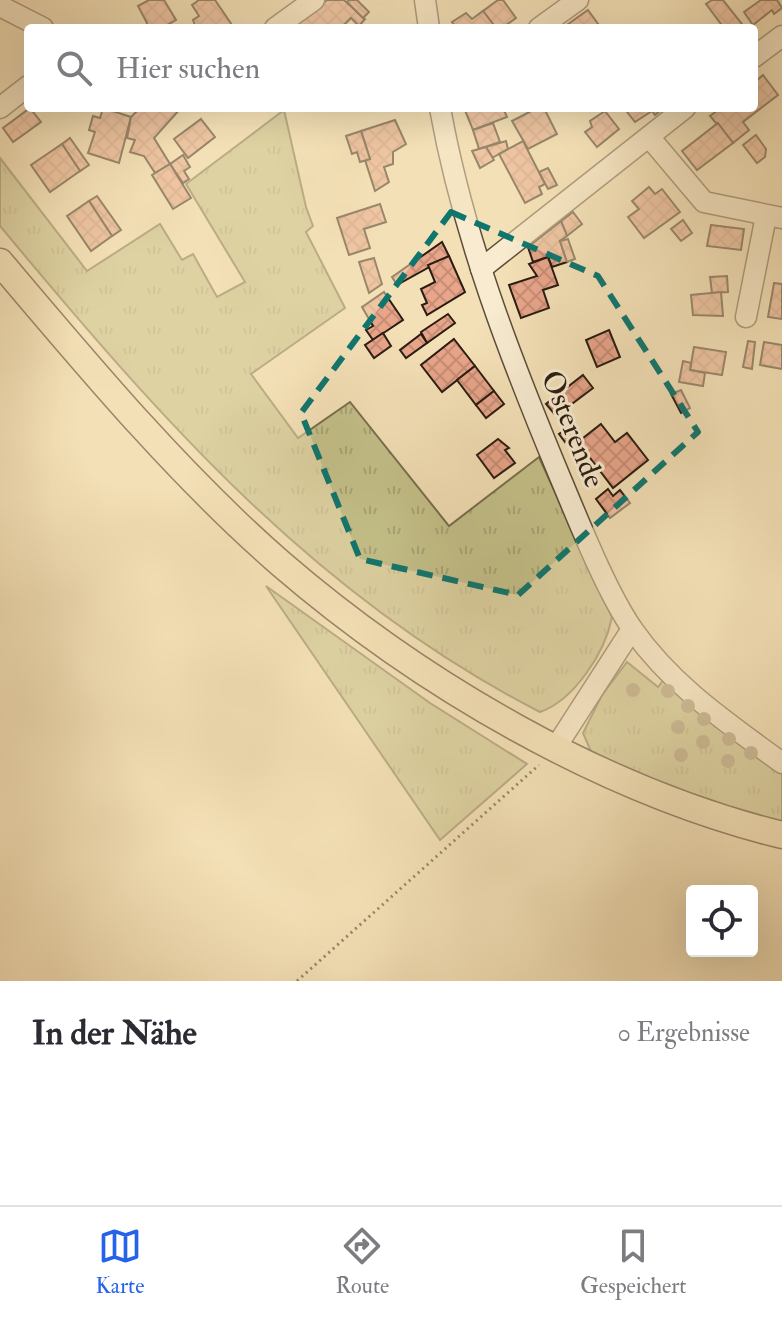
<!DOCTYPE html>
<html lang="de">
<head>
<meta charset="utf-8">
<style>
	body { margin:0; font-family:"IM FELL Double Pica",serif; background:#f2f2f3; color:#2b2b33 }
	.controls { position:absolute; right:24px; bottom:24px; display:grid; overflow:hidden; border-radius:8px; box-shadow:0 8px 32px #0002 }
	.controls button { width:72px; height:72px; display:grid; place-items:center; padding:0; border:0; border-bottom:2px solid #e1e1e2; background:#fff; color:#2b2b33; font:40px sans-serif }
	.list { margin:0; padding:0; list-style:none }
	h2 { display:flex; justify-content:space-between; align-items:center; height:104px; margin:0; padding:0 32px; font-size:34px }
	h2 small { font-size:26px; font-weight:400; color:#7c7c81 }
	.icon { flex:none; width:44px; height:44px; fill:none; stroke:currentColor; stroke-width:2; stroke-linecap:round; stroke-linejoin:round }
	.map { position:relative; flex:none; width:782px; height:981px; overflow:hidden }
	.search { position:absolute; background:#fff; box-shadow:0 8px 32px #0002; left:24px; right:24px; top:24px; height:88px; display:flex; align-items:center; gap:20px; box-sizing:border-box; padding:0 28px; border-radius:8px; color:#7c7c81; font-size:30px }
	.sheet { height:224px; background:#fff }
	nav { display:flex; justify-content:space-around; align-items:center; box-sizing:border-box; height:112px; border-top:2px solid #e1e1e2; background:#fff; font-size:22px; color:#7c7c81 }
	nav a { display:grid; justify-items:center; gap:4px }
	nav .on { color:#2563eb }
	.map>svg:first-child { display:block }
	.grass { fill:url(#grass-tufts); stroke:#776e4d; stroke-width:2 }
	.building { fill:url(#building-cross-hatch); stroke:#2a1c11; stroke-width:2 }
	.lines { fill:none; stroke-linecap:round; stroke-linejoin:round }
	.minor-casing { stroke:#5c4d3a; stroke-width:23 }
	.major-casing { stroke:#2a1c11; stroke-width:29 }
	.path { stroke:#2a1c11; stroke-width:3; stroke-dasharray:2 4; stroke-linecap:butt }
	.minor { stroke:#f8ebd0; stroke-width:20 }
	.major { stroke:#f4e0b7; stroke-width:26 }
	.tree { fill:#9e8f70 }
	.marked { fill:none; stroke:#0f766e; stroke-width:6; stroke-dasharray:16 10; stroke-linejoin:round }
	.labels { text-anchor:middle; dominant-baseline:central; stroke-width:6; stroke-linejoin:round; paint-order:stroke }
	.street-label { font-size:30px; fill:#2a1c11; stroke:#f8ebd0 }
</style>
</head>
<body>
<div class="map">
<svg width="782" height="981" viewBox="0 0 782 981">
	<defs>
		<pattern id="grass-tufts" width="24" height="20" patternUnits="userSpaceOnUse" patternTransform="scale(2)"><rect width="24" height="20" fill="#c4c089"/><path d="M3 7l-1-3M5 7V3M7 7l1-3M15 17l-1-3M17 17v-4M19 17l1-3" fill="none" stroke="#a9a475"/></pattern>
		<pattern id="building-cross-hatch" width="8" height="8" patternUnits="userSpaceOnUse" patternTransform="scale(2)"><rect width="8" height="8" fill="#e8a58a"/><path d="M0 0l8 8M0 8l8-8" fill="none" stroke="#c78d76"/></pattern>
	</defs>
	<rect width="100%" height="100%" fill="#f4e0b7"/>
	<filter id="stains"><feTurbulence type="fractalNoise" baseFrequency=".0025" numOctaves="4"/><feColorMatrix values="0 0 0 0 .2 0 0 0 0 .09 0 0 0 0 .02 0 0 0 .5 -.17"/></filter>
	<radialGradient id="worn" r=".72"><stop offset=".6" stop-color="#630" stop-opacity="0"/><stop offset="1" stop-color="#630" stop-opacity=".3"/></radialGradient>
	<!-- grass -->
	<g class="grass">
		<path d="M 284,110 L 306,207 L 313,226 L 306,232 L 345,308 L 251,374 L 298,438 L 350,402 L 449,526 L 539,457 L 612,617 C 605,653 574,700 540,712 C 315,597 159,417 0,226 L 0,158 L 87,271 L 160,224 L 182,260 L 193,254 L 217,297 L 245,282 L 186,184 Z"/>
		<polygon points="266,586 430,703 527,764 440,840"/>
		<polygon points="627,662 658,687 666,677 782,768 782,822 710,803 592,754 583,733 602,695"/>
	</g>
	<!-- building -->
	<g class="building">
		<polygon points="149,0 164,0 176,20 162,28 146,28 147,23 138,6"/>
		<polygon points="199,0 215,0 234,28 196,28 193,20 199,16 192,5"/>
		<polygon points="327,0 344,0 365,19 359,26 351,18 341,28 291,28"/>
		<polygon points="349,0 357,0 369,12 363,18 347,2"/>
		<polygon points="498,0 503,0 516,18 502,28 496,28 483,11"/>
		<polygon points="712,0 723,0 745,28 716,28 721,24 706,4"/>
		<polygon points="761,0 777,0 782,8 774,14 772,10 753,25 744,12"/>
		<polygon points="588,10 601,28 564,28 564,27"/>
		<polygon points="483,11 496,28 456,28 452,22 466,13 472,19"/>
		<polygon points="763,75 778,95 743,122 749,130 733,143 710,116 721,108 754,108 754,83"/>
		<polygon points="30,108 41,122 13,142 3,128"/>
		<polygon points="103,108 131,117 119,163 88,153 95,132 89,130 93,116 100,118"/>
		<polygon points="140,108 181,108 154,138 170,164 155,173 144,156 130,152 135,140 127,138 131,117"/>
		<polygon points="464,108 503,108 507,117 473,130"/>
		<polygon points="537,108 544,108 557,134 528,149 512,121"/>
		<polygon points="624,108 659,108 661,110 655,115 652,111 635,122"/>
		<polygon points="605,111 619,129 597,147 585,132 592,127 590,121"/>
		<polygon points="201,119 215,137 188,158 174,139"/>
		<polygon points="395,120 406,144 393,152 393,164 384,167 389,182 375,191 365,160 370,159 361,131"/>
		<polygon points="493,123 500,142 479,149 473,130"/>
		<polygon points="718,123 733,143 697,170 682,151"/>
		<polygon points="361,131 370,159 360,162 357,152 352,154 346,136"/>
		<polygon points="756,135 766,149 765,157 757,163 743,145"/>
		<polygon points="70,138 89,165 80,171 62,144"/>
		<polygon points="506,141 508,149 492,158 486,147"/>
		<polygon points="523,141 545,184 539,187 542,194 525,203 499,154"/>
		<polygon points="62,144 80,171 50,192 31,165"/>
		<polygon points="486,147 494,160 480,168 472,151"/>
		<polygon points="183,155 190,167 184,171 189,179 183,183 170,164"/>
		<polygon points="170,164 191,198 173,209 152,175"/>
		<polygon points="548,168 557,185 548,189 539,172"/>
		<polygon points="649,187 655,194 662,189 680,212 644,238 628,217 639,209 632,201"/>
		<polygon points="97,196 121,230 112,236 89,201"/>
		<polygon points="89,201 112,236 91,251 67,216"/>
		<polygon points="380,204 386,222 364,229 370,248 349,255 337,218"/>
		<polygon points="573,212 582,224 567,236 561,221"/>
		<polygon points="683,220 692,233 681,241 671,229"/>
		<polygon points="561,221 567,236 560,241 567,262 552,267 548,257 533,262 528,247"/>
		<polygon points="711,225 744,229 741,250 707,246"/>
		<polygon points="568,239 575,259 567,262 560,241"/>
		<polygon points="442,242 449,256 397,285 392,277"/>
		<polygon points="449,256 465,292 427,315 422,305 427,303 421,289 435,282 428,265"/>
		<polygon points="548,257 558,285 543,290 549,308 521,318 509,285 537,276 529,264"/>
		<polygon points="374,258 382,284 369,293 359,262"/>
		<polygon points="727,276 728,292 712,293 710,277"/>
		<polygon points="774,283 782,284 782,319 768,317"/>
		<polygon points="384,292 403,320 373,340 366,330 373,326 362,307"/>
		<polygon points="721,292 723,316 693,315 691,295"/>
		<polygon points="448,314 455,323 427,343 421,332"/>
		<polygon points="609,330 620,357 597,367 586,340"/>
		<polygon points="383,333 391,346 374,358 365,345"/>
		<polygon points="421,334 427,343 406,358 400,350"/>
		<polygon points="454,339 475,366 442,392 421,365"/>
		<polygon points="748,341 755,342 752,369 743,367"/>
		<polygon points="764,342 782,345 782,369 760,365"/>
		<polygon points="694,347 726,352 722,375 690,370"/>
		<polygon points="683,361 691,363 690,370 705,373 703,386 679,382"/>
		<polygon points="475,366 494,391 476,405 457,380"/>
		<polygon points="583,375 593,388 556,416 546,404"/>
		<polygon points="681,390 690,408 681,413 671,394"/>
		<polygon points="494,391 504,404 486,418 476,405"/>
		<polygon points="573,424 579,431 565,442 559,434"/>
		<polygon points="601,424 615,442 627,433 648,460 613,488 578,442"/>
		<polygon points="498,439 509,448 505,450 515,463 494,478 477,455"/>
		<polygon points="608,489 613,496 620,490 630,503 610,518 596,499"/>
	</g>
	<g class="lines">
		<defs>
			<g id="minor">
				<polyline points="425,0 429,28"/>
				<polyline points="0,6 43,28"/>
				<polyline points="275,28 314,0"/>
				<polyline points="539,28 578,0"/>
				<polyline points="754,57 782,36"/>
				<polyline points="0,108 28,86"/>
				<path d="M 440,108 C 463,236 510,357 560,477 C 579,522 606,591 633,630 C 672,686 729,724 782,763"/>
				<polyline points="650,138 704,202 782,218"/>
				<polyline points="481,269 685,108"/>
				<polyline points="746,317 766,216"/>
				<polyline points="556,747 632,629"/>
			</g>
			<path id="major" d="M 0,262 C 88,366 177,473 280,563 C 419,683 603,791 782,835"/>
		</defs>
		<!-- minor casing -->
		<use href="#minor" class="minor-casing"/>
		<!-- major casing -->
		<use href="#major" class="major-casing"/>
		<!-- path -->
		<polyline class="path" points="297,981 539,765"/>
		<!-- minor -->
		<use href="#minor" class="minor"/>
		<!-- major -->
		<use href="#major" class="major"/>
	</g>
	<!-- trees -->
	<g class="tree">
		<circle cx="633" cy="690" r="7"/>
		<circle cx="668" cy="691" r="7"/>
		<circle cx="688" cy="706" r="7"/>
		<circle cx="704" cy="719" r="7"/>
		<circle cx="678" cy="727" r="7"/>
		<circle cx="729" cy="739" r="7"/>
		<circle cx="703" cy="742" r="7"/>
		<circle cx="751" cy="753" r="7"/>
		<circle cx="681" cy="755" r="7"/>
		<circle cx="728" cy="761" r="7"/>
	</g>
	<!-- marked area -->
	<path d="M0 0H782V981H0ZM 451,212 L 598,276 L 698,432 L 518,595 L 360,559 L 301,413 Z" fill="#f4e0b7" fill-opacity=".55" fill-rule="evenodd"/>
	<path class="marked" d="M 451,212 L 598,276 L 698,432 L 518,595 L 360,559 L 301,413 Z"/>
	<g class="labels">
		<!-- street labels -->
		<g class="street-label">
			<text transform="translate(573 429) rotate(68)">Osterende</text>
		</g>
	</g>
	<rect width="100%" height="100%" filter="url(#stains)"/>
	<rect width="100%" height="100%" fill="url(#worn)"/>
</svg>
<div class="controls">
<button><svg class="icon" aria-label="locate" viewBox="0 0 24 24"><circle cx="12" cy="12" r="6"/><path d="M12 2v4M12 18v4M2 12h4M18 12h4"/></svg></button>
</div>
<div class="search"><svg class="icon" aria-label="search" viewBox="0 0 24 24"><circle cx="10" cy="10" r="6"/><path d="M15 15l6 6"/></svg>Hier suchen</div>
</div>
<section class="sheet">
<h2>In der Nähe<small>0 Ergebnisse</small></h2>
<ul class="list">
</ul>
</section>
<nav>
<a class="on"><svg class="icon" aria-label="map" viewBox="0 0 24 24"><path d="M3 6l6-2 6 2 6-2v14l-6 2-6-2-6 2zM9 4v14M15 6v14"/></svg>Karte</a>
<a><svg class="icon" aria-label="directions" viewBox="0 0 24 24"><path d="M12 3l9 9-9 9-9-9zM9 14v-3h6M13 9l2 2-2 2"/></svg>Route</a>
<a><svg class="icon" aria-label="saved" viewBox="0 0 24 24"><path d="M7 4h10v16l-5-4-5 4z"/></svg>Gespeichert</a>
</nav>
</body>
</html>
